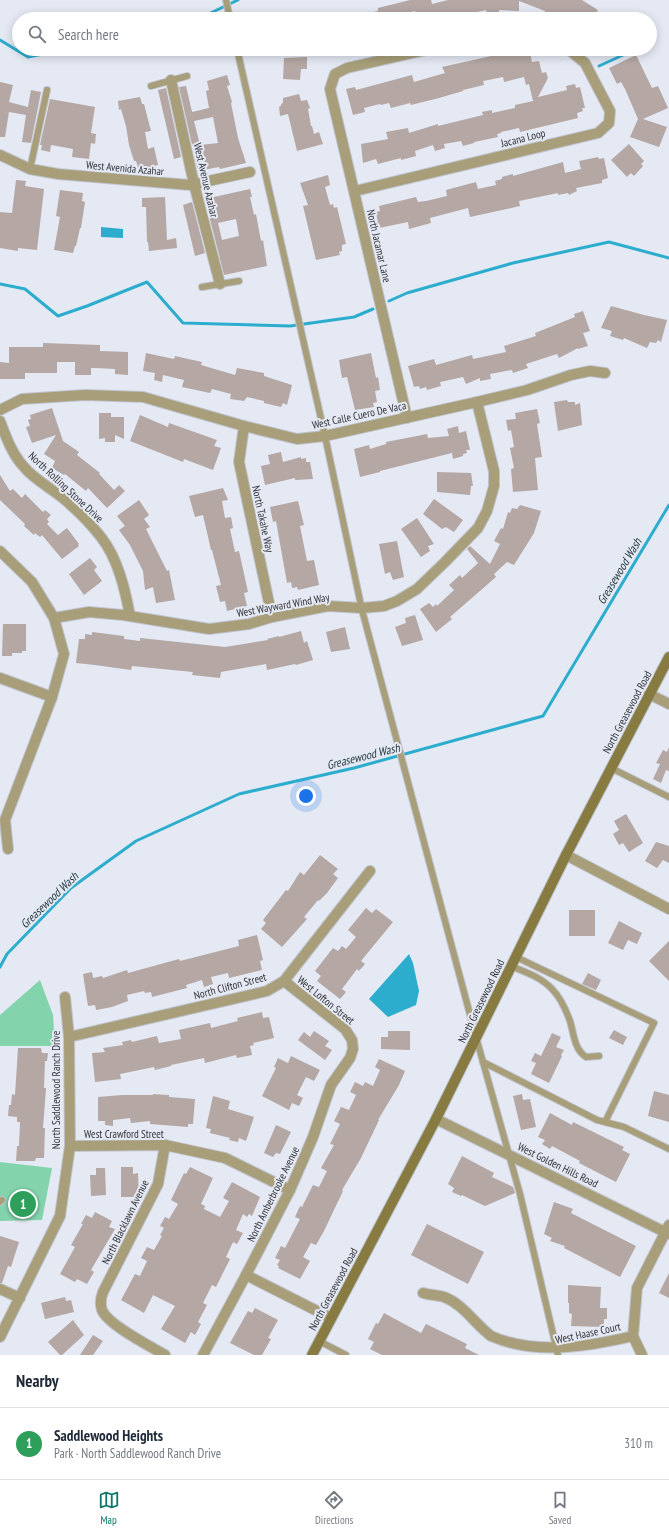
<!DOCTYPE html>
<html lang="en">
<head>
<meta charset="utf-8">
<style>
	body { margin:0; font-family:"PT Sans Narrow",sans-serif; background:#f6f6f7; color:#1f2937 }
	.you { position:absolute; left:306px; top:796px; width:14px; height:14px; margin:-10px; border:3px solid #fff; border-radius:50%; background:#1a73e8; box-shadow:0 0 0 6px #1a73e833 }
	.badge { display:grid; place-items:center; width:26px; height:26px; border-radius:50%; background:#0f766e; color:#fff; font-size:13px; font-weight:700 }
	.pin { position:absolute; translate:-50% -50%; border:2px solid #fff; box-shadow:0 1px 4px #0006 }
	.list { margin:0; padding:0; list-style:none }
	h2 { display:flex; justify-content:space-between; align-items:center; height:52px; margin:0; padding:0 16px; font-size:17px }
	h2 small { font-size:13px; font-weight:400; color:#747a83 }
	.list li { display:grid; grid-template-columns:26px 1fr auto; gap:12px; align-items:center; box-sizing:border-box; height:72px; padding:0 16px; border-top:1px solid #e0e1e3 }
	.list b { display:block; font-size:15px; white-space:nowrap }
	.list p { margin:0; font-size:13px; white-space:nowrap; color:#747a83 }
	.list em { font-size:13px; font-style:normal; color:#747a83 }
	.icon { flex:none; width:22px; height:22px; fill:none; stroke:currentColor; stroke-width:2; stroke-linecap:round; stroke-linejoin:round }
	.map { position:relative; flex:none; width:669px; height:1355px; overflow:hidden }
	.search { position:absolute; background:#fff; box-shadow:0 2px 10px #0003; left:12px; right:12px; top:12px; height:44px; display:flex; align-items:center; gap:10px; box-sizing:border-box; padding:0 14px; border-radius:22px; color:#747a83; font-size:15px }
	.sheet { height:124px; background:#fff }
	nav { display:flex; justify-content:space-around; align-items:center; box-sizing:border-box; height:56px; border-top:1px solid #e0e1e3; background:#fff; font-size:11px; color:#747a83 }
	nav a { display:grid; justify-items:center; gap:2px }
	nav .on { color:#0f766e }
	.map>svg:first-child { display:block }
	.green { fill:#83d4ac }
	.water { fill:#2dadce }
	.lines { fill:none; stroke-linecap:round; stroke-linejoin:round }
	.stream { stroke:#2dadce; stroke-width:3 }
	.building { fill:#b4a7a4; fill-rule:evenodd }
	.lane-casing { stroke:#c0c4ce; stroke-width:8 }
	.street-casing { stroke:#c0c4ce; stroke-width:12 }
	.secondary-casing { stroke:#c0c4ce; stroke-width:12 }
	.lane { stroke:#a89f7a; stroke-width:6 }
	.street { stroke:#a89f7a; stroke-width:10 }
	.secondary { stroke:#887b42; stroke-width:10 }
	.labels { text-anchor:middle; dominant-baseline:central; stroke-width:4; stroke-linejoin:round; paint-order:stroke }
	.street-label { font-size:11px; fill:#303236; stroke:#e4e9f4 }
	.water-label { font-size:12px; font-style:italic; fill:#1f343a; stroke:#e4e9f4 }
</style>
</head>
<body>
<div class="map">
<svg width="669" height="1355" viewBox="0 0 669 1355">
	<rect width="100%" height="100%" fill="#e4e9f4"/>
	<!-- green -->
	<g class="green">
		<polygon points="40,980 53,1015 55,1046 0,1046 0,1015"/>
		<polygon points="0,1162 52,1168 42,1220 0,1221"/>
	</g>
	<!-- water -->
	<g class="water">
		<polygon points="101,227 123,229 123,238 101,237"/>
		<polygon points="409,954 413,963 419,991 416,1005 388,1017 369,999"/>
	</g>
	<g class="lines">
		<!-- stream -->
		<g class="stream">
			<polyline points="198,19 238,0"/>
			<polyline points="0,40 28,57 67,49"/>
			<polyline points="650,43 653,42"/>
			<polyline points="599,66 636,49"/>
			<polyline points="0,284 25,289 58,316 87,306 147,282 183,323 290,326 354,317 373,309"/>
			<polyline points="389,301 407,293 513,263 609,242 669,258"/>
			<polyline points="0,967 7,954 71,888 136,841 239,794 354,768 543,716 669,505"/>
		</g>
	</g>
	<!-- building -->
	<g class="building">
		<polygon points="410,0 431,0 432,4 448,0 582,0 598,10 592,19 553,19 544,16 545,11 519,1 519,11 499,10 499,13 488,16 486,10 468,14 469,19 418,19 415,11 398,15 399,19 361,19 360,15 378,11 378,8"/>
		<polygon points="509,52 509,54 514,53 514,56 530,52 532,62 539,61 542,73 546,72 548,78 538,97 567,90 566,86 575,84 576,88 580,87 585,108 582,108 583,111 577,113 578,118 520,132 519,128 501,132 501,133 497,134 498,137 474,142 474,143 463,146 461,141 444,144 445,148 435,151 433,145 415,151 416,156 401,160 401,158 378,164 376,159 363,163 361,144 388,139 386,132 408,128 409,133 438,124 438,126 483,115 482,112 492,110 492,113 515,108 515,105 533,101 529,84 526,85 524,77 504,82 503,77 483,81 484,85 463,90 463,91 439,98 411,105 410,103 391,108 389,103 381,105 380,104 364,108 365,112 353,115 346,89 355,87 356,90 412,75 414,82 445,73 442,67"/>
		<polygon points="636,55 652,88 658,86 668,108 643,119 667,127 659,147 630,137 638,119 625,89 621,82 617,84 609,68"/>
		<polygon points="307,57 307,69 301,69 300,80 283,79 284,58"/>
		<path d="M 227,75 L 230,85 L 227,86 L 232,102 L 231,103 L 238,138 L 246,163 L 220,169 L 219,167 L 198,171 L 179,87 L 186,86 L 192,112 L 209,108 L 206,91 L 209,90 L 207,81 ZM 213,117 L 218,143 L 200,145 L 194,121 Z"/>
		<polygon points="0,82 13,85 9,102 28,107 31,90 41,92 31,143 22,142 26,115 9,112 5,137 0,137"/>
		<polygon points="166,88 181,157 174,159 158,90"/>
		<polygon points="299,94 301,101 307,100 310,108 308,109 311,126 312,126 314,134 319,132 323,144 297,151 288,114 280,116 279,107 281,106 281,104 283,103 283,98"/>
		<polygon points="140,97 142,104 144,104 151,131 145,132 148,149 154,147 158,165 139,170 136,161 134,161 129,145 126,126 121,109 119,110 118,101"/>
		<polygon points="50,99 95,107 91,133 96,134 95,144 91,143 89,159 72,157 73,149 51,145 50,152 41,150 42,145 40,145"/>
		<polygon points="629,144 644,161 641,164 643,166 634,176 631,173 627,177 611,160"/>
		<polygon points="598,157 599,159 604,158 608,178 602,180 602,183 576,188 577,191 569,195 568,193 558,195 558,193 519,201 520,206 470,217 468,208 430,218 431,223 409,229 408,222 379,228 376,212 380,211 379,206 416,197 418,202 426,201 447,196 446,190 476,182 478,189 496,185 495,181 502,179 502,177 513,174 513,176 563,162 565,173 581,169 579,161"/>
		<polygon points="328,175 330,185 325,187 330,205 333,204 334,208 337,207 346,244 342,245 342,251 339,252 340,255 316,260 303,206 308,205 300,183"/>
		<polygon points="16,180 26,181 25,186 44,189 37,250 18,248 18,251 0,248 0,212 12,213"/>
		<path d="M 250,189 L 252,197 L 250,197 L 254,215 L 256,214 L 261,241 L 263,240 L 267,266 L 224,275 L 205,199 ZM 236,219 L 239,236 L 222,240 L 218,223 Z"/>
		<polygon points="60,190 83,193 82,201 85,202 81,228 80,228 76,246 75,246 73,253 54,250 60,217 56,216"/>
		<polygon points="165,197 167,240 176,238 177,248 149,251 148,242 147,242 146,207 142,207 142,198"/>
		<polygon points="192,202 205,253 195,256 183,205"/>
		<polygon points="611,306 644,315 667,320 661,342 658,340 656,343 650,342 647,348 624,338 623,340 610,336 612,331 601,328"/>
		<polygon points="583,311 590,331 583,333 588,346 578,349 578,348 559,358 557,354 526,364 528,368 513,373 512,370 490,374 491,379 480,381 480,378 466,384 463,377 440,382 441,386 427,390 426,387 420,389 419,386 414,387 408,366 434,359 436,365 472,355 473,359 506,352 504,346 536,336 535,333 575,317 574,314"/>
		<polygon points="43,343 100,345 100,351 128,352 128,375 115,374 115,369 96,368 91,368 91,375 75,375 75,362 57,362 57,373 25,373 25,379 0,379 0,362 9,363 9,347 43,347"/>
		<polygon points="146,353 174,359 175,356 202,362 201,365 235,375 237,368 264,373 264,376 292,385 287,405 283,403 281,407 264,403 264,401 247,397 244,401 230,399 231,394 212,389 210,393 182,387 184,380 163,375 162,382 154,380 155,373 143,371"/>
		<polygon points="371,353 376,378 378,377 380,390 375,391 377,402 373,403 374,407 355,410 347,377 342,378 339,360"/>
		<polygon points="567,400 568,402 575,402 575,405 580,403 582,425 558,431 554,402"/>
		<polygon points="52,408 63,441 79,452 77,455 100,473 99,474 114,490 119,485 125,491 107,508 88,488 86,491 65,474 64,475 52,468 55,461 44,454 56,435 32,443 26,427 30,426 28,420 31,419 30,415"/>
		<polygon points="537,409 540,423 537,424 542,457 535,458 538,490 513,492 511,469 514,468 510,448 514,447 511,430 508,431 506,420 516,419 515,413"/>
		<polygon points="99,413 111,413 111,417 124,417 124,439 115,435 115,442 105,442 105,438 99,439"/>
		<polygon points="140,415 168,427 169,423 217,440 214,446 221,448 213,470 184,459 183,462 130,441"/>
		<polygon points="458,426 459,433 466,431 470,450 466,450 467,453 463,454 463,456 453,459 452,453 380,471 380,472 360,477 354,449 369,445 370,449 386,444 386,442 427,434 428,438 449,436 447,429"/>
		<polygon points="281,452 283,462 301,457 301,459 306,458 306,462 310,462 313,479 295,480 295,478 265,485 261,466 270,464 268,455"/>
		<polygon points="437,472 471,473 473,486 471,486 470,495 437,492"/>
		<polygon points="0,475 10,491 13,489 22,498 25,494 43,512 45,510 51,515 47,519 49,522 47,524 58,535 67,528 79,544 78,545 79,546 62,559 42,535 40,537 35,533 34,535 24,526 25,524 0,500"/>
		<polygon points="223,488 228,500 222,501 225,518 231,517 233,528 230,529 235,552 239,551 248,592 244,593 247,606 227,611 225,601 220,602 216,586 221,585 212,550 211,550 203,515 195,517 189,496"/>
		<polygon points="434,499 463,520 454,532 446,527 442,529 423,514"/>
		<polygon points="139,500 149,515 144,519 150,527 146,529 167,571 169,570 175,600 156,603 153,587 145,590 143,571 130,545 119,530 125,526 117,516"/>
		<polygon points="298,501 304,525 300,526 307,561 314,560 319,585 298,590 297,587 292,588 291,582 287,583 276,521 273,522 270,507"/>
		<polygon points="520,505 541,511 534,533 514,565 507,562 494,574 496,577 450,617 452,619 436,632 420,609 429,603 433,607 436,604 437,606 454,590 449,585 460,575 462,578 478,563 467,549 470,546 490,564 500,544 494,541 501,528 503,529 508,512 510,513 512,508 517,509"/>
		<polygon points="417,518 434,544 428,546 430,551 421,557 401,529"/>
		<polygon points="397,541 404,577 393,580 390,572 385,574 379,544"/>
		<polygon points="90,558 97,567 94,570 102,581 84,595 69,574"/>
		<polygon points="415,615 423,640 402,646 395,627 406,623 405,618"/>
		<polygon points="3,624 26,624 26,651 22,651 22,653 12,653 12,656 2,656"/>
		<polygon points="345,627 350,649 331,652 326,632"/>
		<polygon points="301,631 304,643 307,641 313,660 296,665 295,664 267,670 266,664 221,672 220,678 192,675 193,672 132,666 131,670 95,665 76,663 79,639 85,639 85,634 92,635 92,632 124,636 124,639 140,641 140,638 225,647 268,640 267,639 279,636 279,637"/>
		<polygon points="669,747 669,771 666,770 661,783 653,779 660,764 656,763 663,750 667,752"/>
		<polygon points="626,814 643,843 629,852 623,843 619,845 613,834 619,830 614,821"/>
		<polygon points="656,842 669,846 669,863 663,860 657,868 645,861"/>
		<polygon points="320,855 338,869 333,874 338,878 327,893 319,901 318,900 304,917 307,919 282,947 261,929 266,923 263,920 286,890 288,891 300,872 304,875"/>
		<polygon points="366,908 372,913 376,909 393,922 361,961 365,964 359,971 357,969 342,989 346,992 340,999 317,981 321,976 315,971 333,948 338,951 342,946 346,949 356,937 348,930"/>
		<rect x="569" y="910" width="26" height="26"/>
		<polygon points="619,921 642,933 637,944 628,940 623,950 608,943"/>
		<polygon points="257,935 263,960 260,961 262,970 229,978 228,973 211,977 213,984 204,987 202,980 186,985 187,988 152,997 151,992 145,993 144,991 127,995 128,1001 112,1007 96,1010 95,1005 88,1006 83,974 92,972 93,978 102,976 103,978 127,970 128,973 179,959 180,961 239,946 238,940"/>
		<polygon points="669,941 669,981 649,961"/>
		<polygon points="588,973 601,980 596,990 582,984"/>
		<polygon points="262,1012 263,1018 269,1017 274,1038 253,1043 254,1045 250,1046 252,1055 237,1058 236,1055 205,1063 204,1058 171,1065 171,1066 155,1070 154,1067 120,1074 121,1079 95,1082 92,1053 105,1052 103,1048 123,1045 122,1042 131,1040 132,1042 157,1036 159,1043 181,1039 179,1030 210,1023 211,1028 238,1021 237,1018"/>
		<polygon points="614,1030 627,1037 623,1045 609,1038"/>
		<polygon points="314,1031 329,1041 325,1046 332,1050 325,1060 298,1040 304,1032 310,1037"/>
		<polygon points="388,1031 410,1031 410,1050 381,1049 381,1037 388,1037"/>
		<polygon points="552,1033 561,1037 556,1047 564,1050 561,1055 562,1056 549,1083 531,1074 536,1063 531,1061 535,1053 541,1056"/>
		<polygon points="18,1048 41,1048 42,1053 48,1053 47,1061 45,1061 44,1088 46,1088 43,1128 45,1128 44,1158 36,1158 35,1161 16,1161 17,1146 19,1146 20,1122 17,1122 17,1117 8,1116 9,1105 11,1105 12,1094 15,1095"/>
		<polygon points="291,1056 320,1070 314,1081 306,1077 297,1095 303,1098 299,1106 292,1103 289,1110 262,1096 276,1068 274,1067 278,1058 288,1063"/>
		<polygon points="379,1059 405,1071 399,1085 378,1120 379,1120 361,1158 342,1190 343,1191 324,1231 316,1245 311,1243 303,1257 310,1261 300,1279 278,1268 279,1266 277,1265 280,1260 275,1258 281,1246 285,1248 300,1219 295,1217 300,1206 302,1207 313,1185 319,1187 327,1171 321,1168 334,1145 330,1144 340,1124 334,1121 341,1107 349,1110 356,1095 350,1092 355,1082 363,1086 365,1082 373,1086 380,1070 375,1067"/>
		<polygon points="654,1091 669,1095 669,1122 648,1116"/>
		<polygon points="153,1094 169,1095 169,1097 195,1099 193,1124 188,1124 188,1127 150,1124 150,1121 131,1123 130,1118 113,1120 113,1126 105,1125 105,1121 98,1121 98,1097 122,1095 153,1095"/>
		<polygon points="522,1094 523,1100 530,1099 536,1127 521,1130 513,1096"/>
		<polygon points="213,1096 230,1101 228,1109 254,1117 246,1141 239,1138 238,1142 229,1140 230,1138 210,1133 211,1129 206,1128"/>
		<polygon points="550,1113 572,1125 573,1122 624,1147 622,1150 630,1154 616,1182 579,1163 580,1161 552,1146 550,1149 542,1144 545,1140 538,1137"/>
		<polygon points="276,1125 291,1132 280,1154 276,1153 273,1157 264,1153"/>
		<polygon points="462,1156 494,1173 492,1177 513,1187 515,1193 485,1206 462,1195 461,1196 452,1192 454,1188 448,1184"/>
		<polygon points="121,1167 133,1167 133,1174 138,1173 139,1197 121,1197"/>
		<polygon points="190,1167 213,1178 201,1204 205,1206 204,1209 220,1217 229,1201 223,1198 232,1182 260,1197 252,1216 249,1214 247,1217 243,1214 236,1230 243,1233 237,1244 233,1242 226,1257 230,1259 216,1287 212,1285 203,1303 207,1305 198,1322 201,1324 195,1335 191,1332 185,1343 161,1329 175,1306 153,1295 144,1313 121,1300 135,1274 140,1276 147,1261 141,1258 147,1247 154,1250 162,1236 160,1235 164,1228 160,1226 165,1217 169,1219 178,1204 171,1200 184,1173 186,1174"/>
		<polygon points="96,1168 105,1168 106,1195 91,1196 90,1175 96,1175"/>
		<polygon points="554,1202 573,1209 571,1213 636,1246 620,1277 564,1248 565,1246 550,1241 552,1238 544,1234"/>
		<polygon points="95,1212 112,1221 109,1227 115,1229 91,1270 94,1272 87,1284 77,1279 75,1282 60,1274 75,1247 71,1245 83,1224 81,1224 86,1215 92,1218"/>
		<polygon points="427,1224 484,1252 468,1284 411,1255"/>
		<polygon points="0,1236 19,1242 11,1267 8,1266 2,1283 0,1283"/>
		<polygon points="669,1273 669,1298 659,1293"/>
		<polygon points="568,1285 601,1287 600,1308 607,1308 607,1319 604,1319 604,1327 571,1326 572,1314 569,1313 569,1303 568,1303"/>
		<polygon points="65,1297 66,1301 71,1300 74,1312 45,1319 41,1303"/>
		<polygon points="255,1308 278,1320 268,1338 271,1339 262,1355 254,1355 230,1343 248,1311 252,1313"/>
		<polygon points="384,1313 421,1333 426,1324 467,1344 465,1348 479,1355 382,1355 370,1349 374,1342 368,1339 376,1323 378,1324"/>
		<polygon points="73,1320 84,1335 62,1355 60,1355 48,1342"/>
		<polygon points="93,1335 103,1341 93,1355 80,1355"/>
	</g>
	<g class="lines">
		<defs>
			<g id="lane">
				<polyline points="226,0 230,19"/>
				<polyline points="237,49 325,436 362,610 476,1037 520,1194 558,1355"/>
				<polyline points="151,86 187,76"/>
				<polyline points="30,169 47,90"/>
				<polyline points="202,287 239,281"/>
				<polyline points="611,768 669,797"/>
				<polyline points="516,957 654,1023 605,1122"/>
				<path d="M 511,966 C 525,972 541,977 552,989 C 560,997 566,1010 570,1021 C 574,1034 574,1049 586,1057 L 599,1056"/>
				<polyline points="483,1062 597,1120 624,1127 669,1149"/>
				<polyline points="0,1202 2,1200"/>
				<polyline points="319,1341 346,1355"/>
			</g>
			<g id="street">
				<polyline points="171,80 194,184 220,284"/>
				<polyline points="0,155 30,169 58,174 190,185 250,172"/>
				<polyline points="355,191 598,133 609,123 610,111 585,63 568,49"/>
				<polyline points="0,410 22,399 85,395 143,397 244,426 297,439 325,436 477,402 527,390 571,375 590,371 605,373"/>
				<polyline points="407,418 330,89 335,74 347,68 430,49"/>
				<path d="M 0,421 C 6,437 12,454 24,467 C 35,480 51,488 64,499 C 77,510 90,523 101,537 C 118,559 125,589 130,616"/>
				<polyline points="244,426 239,462 272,617"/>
				<polyline points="0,551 32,582 54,618 64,654 52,697 5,820 8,849"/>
				<polyline points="54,618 89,612 123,615 209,629 249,624 272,617 328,606 362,608 384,606 397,601 417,589 445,562 478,528 487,511 494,486 494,471 477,402"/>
				<polyline points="0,678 52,697"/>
				<polyline points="649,694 669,704"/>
				<polyline points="566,855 669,909"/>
				<polyline points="69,1037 267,991 284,981 370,871"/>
				<polyline points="436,1119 669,1234"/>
				<path d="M 165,1145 L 158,1184 L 103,1292 C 101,1297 100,1304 102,1310 C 108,1325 150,1346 165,1355"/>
				<polyline points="70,1146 165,1145 225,1158 290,1190"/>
				<polyline points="246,1275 331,1318"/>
				<polyline points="0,1289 20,1298"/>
				<path d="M 423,1293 C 429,1295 437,1295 444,1297 C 463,1304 475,1324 491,1336 C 534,1355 587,1347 633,1336"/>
				<polyline points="0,1337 60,1216 70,1146 69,1037 65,997"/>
				<polyline points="203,1355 246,1275 290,1190 313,1137 331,1085 350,1058 353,1049 352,1040 345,1029 284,981"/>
				<polyline points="642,1355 633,1336 637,1288 669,1225"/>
			</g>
			<polyline id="secondary" points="312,1355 436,1119 566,855 669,657"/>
		</defs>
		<!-- lane casing -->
		<use href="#lane" class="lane-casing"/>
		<!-- street casing -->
		<use href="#street" class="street-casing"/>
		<!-- secondary casing -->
		<use href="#secondary" class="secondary-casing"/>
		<!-- lane -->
		<use href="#lane" class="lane"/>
		<!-- street -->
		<use href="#street" class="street"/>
		<!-- secondary -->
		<use href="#secondary" class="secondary"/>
	</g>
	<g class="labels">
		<!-- street labels -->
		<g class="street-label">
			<text transform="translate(523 138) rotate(-14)">Jacana Loop</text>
			<text transform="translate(125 168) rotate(5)">West Avenida Azahar</text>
			<text transform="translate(206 180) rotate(77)">West Avenue Azahar</text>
			<text transform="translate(379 246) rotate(77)">North Jacamar Lane</text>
			<text transform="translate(359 415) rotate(-12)">West Calle Cuero De Vaca</text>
			<text transform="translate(66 487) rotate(43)">North Rolling Stone Drive</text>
			<text transform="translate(263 519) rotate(78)">North Takahe Way</text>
			<text transform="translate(283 605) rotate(-10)">West Wayward Wind Way</text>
			<text transform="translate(627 712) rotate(-62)">North Greasewood Road</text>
			<text transform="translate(230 986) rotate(-15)">North Clifton Street</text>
			<text transform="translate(326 1000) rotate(39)">West Lofton Street</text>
			<text transform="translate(481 1001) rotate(-64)">North Greasewood Road</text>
			<text transform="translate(56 1090) rotate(-90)">North Saddlewood Ranch Drive</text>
			<text x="124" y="1134">West Crawford Street</text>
			<text transform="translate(558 1165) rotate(26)">West Golden Hills Road</text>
			<text transform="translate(273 1194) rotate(-64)">North Amberbrooke Avenue</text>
			<text transform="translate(125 1222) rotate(-64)">North Blacklawn Avenue</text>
			<text transform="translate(333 1289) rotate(-62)">North Greasewood Road</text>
			<text transform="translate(588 1333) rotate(-12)">West Haase Court</text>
		</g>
		<!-- water labels -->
		<g class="water-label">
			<text transform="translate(619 571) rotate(-59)">Greasewood Wash</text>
			<text transform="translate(363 756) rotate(-14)">Greasewood Wash</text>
			<text transform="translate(49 900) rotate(-44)">Greasewood Wash</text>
		</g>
	</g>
</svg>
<div class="you"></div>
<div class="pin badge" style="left:23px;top:1204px;background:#2e9e5b">1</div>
<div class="search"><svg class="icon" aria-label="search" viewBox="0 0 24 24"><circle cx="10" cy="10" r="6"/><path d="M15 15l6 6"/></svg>Search here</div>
</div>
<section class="sheet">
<h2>Nearby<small></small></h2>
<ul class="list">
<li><span class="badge" style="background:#2e9e5b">1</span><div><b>Saddlewood Heights</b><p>Park · North Saddlewood Ranch Drive</p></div><em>310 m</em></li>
</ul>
</section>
<nav>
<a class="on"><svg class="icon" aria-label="map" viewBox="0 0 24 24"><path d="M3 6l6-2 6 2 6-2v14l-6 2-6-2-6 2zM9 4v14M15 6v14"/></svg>Map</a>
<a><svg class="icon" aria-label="directions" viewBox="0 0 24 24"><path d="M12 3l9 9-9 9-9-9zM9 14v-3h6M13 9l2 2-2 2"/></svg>Directions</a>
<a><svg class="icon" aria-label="saved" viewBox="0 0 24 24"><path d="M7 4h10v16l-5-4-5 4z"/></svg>Saved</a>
</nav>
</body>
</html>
